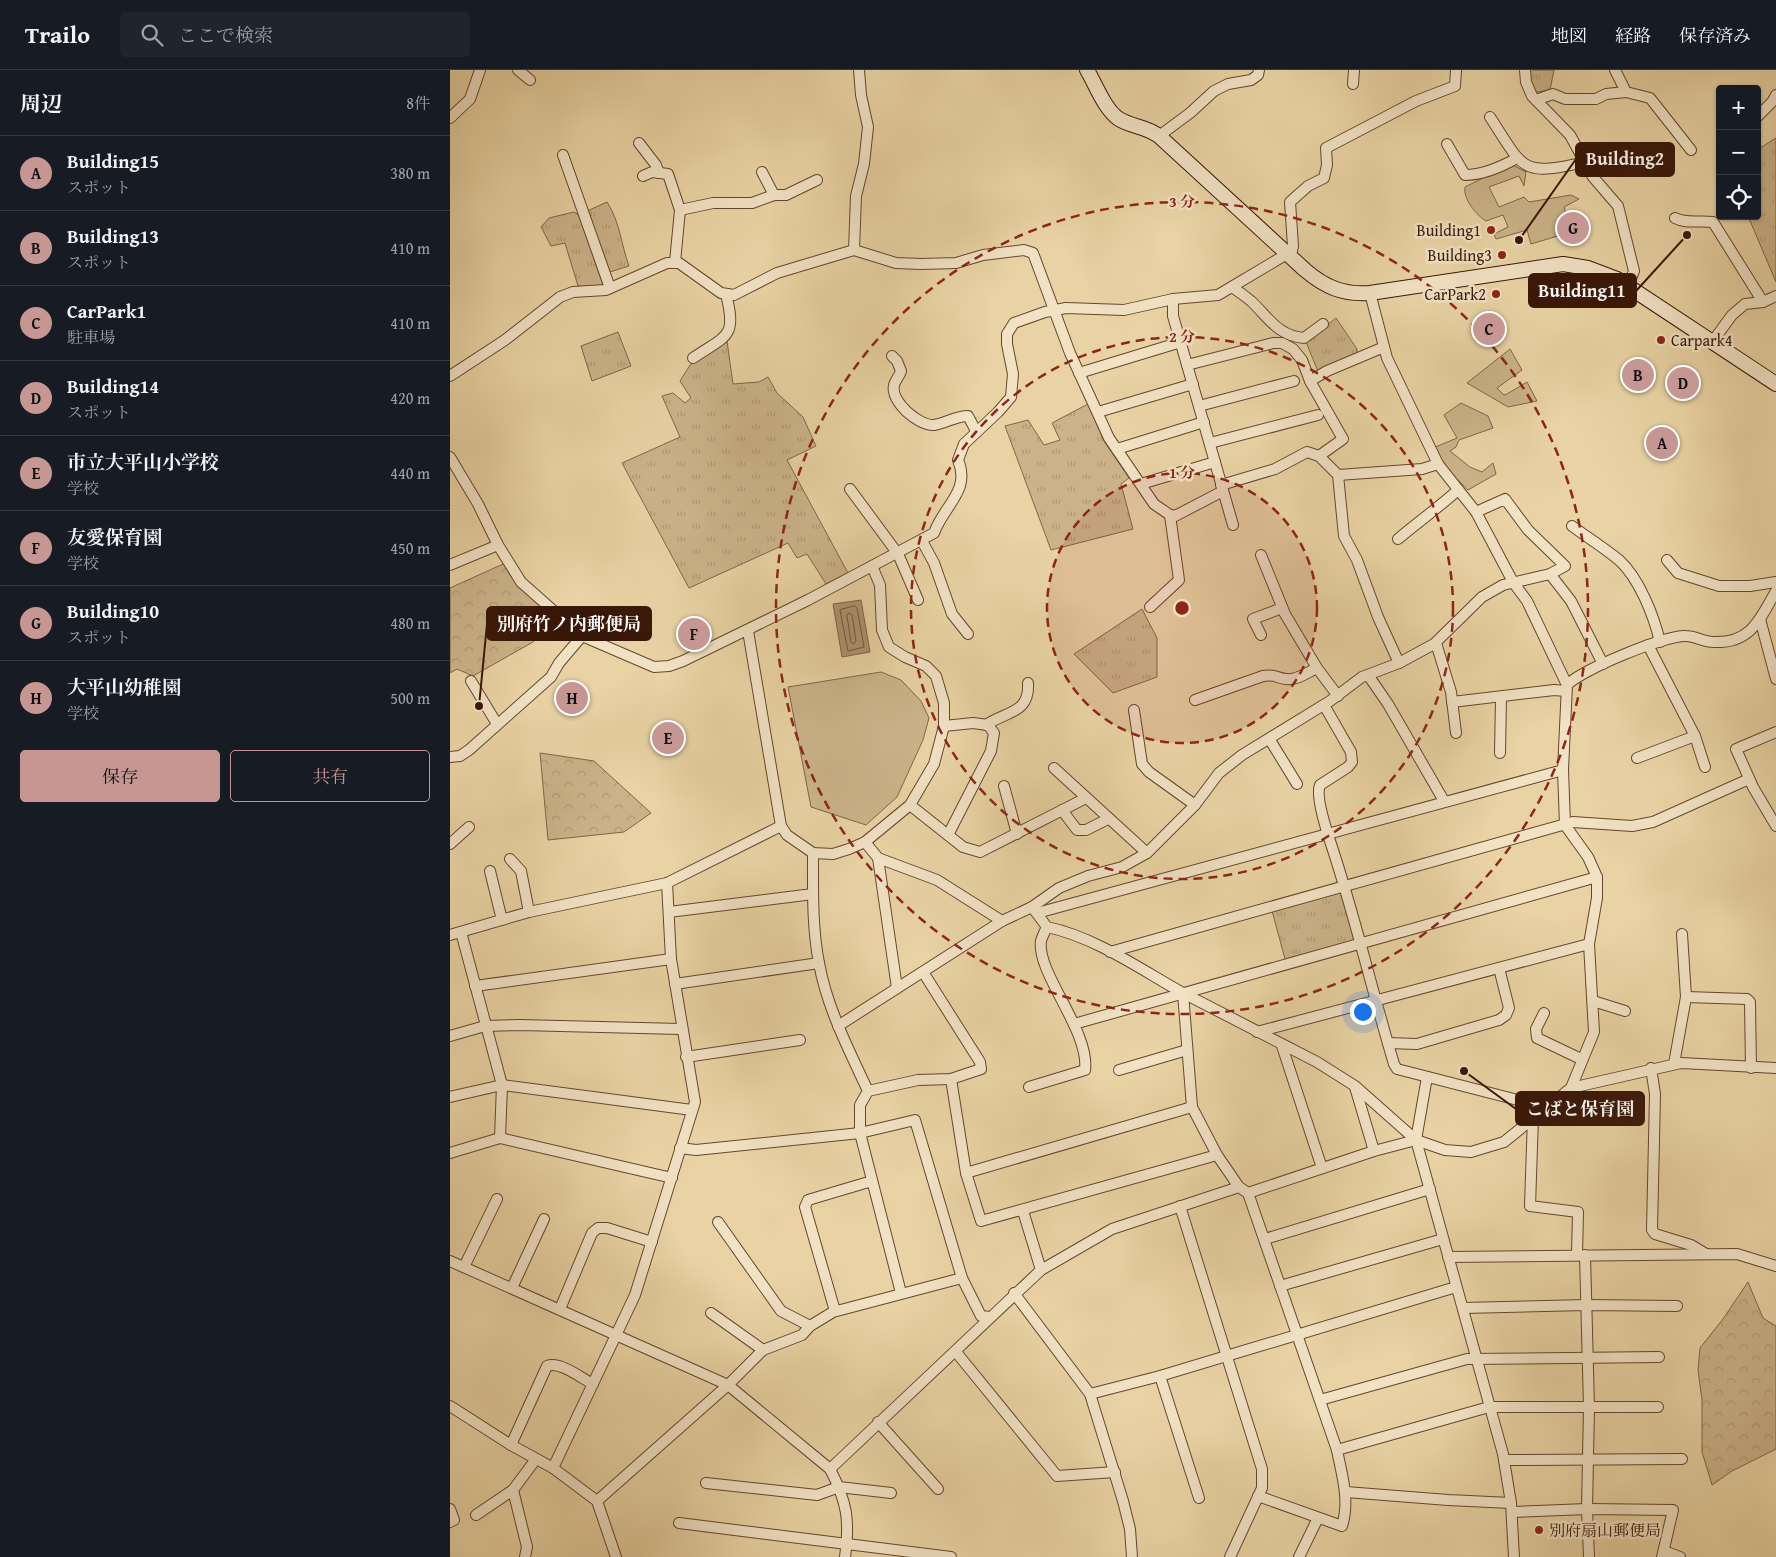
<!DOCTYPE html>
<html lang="ja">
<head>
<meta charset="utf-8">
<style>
	body { margin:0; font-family:"Gentium Book Plus","Noto Serif JP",serif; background:#20242c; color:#f1f3f6 }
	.controls { position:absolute; right:15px; top:15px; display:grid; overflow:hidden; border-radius:5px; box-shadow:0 1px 4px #0004 }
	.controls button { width:45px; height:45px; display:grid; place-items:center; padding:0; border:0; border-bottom:1px solid #363941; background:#171b24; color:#f1f3f6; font:25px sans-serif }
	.you { position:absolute; left:912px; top:941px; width:18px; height:18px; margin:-12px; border:4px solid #fff; border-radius:50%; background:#1a73e8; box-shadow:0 0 0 8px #1a73e833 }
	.badge { display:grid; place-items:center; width:32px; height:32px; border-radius:50%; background:#c59692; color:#111; font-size:16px; font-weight:700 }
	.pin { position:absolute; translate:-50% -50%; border:2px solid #fff; box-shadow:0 1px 5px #0006 }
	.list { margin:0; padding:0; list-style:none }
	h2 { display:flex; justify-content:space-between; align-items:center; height:65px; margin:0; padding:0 20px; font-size:21px }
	h2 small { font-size:16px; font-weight:400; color:#9ea1a6 }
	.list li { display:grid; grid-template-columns:32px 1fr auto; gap:15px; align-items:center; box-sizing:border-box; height:75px; padding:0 20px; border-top:1px solid #363941 }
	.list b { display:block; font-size:19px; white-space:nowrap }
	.list p { margin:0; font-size:16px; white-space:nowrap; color:#9ea1a6 }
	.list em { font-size:16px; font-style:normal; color:#9ea1a6 }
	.actions { display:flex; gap:10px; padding:15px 20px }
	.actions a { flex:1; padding:11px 0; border:1px solid #c59692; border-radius:5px; text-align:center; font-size:18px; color:#c59692 }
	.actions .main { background:#c59692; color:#111 }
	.icon { flex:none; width:28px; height:28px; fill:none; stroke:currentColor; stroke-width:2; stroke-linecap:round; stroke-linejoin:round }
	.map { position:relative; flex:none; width:1326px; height:1487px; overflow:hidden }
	header { display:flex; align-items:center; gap:30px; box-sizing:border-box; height:70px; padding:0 25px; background:#171b24; border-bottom:1px solid #363941 }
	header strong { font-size:24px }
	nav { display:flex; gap:28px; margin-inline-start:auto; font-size:18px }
	.search { width:350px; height:45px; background:#20242c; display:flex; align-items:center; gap:12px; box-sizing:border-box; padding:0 18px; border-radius:5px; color:#9ea1a6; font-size:19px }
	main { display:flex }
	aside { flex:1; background:#171b24 }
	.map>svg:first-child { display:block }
	.grass { fill:#cbb389; stroke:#826548 }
	.forest { fill:url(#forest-crowns); stroke:#826548 }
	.park { fill:url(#park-tufts); stroke:#826548 }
	.water { fill:#ad936f; stroke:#7f6146 }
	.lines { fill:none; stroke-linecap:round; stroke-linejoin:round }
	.shore { stroke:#73553c; stroke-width:1 }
	.street-casing { stroke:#65462f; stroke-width:12 }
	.secondary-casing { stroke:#391708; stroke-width:16 }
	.street { stroke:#f1e2c4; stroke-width:10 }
	.secondary { stroke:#f1e2c4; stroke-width:14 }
	.ring { fill:none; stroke:#8f2418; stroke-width:2.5; stroke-dasharray:9 6 }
	.poi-dot { fill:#8f2418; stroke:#f1e2c4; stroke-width:2 }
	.labels { text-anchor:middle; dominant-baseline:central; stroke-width:5; stroke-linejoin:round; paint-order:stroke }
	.poi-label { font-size:16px; fill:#391708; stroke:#f1e2c4; text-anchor:end }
	.centre { fill:#8f2418; stroke:#f1e2c4; stroke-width:2.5 }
	.ring-label { font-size:15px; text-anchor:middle; font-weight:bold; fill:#8f2418; stroke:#f1e2c4; stroke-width:5; stroke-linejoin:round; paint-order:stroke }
	.leader { fill:none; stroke:#391708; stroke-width:2 }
	.callout-dot { fill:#391708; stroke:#f1e2c4; stroke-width:2 }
	.callout { fill:#391708; stroke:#391708; stroke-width:2 }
	.callout-label { font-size:18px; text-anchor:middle; font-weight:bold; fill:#fff }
</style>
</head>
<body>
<header>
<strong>Trailo</strong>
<div class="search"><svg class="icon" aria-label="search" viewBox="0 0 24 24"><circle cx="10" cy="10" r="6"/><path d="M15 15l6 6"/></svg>ここで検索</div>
<nav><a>地図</a><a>経路</a><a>保存済み</a></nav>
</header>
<main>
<aside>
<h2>周辺<small>8件</small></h2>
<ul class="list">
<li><span class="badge">A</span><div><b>Building15</b><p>スポット</p></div><em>380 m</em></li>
<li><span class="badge">B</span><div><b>Building13</b><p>スポット</p></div><em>410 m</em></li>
<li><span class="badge">C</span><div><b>CarPark1</b><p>駐車場</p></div><em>410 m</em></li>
<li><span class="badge">D</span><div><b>Building14</b><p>スポット</p></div><em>420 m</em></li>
<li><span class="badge">E</span><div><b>市立大平山小学校</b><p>学校</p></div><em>440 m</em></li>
<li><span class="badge">F</span><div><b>友愛保育園</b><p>学校</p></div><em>450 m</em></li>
<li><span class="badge">G</span><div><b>Building10</b><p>スポット</p></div><em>480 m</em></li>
<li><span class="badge">H</span><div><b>大平山幼稚園</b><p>学校</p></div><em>500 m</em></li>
</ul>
<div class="actions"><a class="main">保存</a><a>共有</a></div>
</aside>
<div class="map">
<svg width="1326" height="1487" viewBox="0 0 1326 1487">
	<defs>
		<pattern id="forest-crowns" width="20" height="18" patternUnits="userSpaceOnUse" patternTransform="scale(1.25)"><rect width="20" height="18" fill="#cbb389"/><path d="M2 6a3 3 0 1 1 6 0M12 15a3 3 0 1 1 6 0" fill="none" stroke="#af9975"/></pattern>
		<pattern id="park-tufts" width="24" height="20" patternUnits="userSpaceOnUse" patternTransform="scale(1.25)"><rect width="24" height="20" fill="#cbb389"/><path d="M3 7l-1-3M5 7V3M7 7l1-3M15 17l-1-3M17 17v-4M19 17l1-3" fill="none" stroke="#af9975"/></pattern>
	</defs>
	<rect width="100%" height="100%" fill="#e9d3a4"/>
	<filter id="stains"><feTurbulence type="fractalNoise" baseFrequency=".004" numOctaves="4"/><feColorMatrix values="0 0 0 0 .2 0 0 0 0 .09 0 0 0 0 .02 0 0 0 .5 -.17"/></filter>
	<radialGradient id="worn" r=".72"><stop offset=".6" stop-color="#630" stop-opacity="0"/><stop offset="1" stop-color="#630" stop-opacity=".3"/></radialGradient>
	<!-- grass -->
	<g class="grass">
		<path d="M 1061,94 L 1076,102 L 1074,116 L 1069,106 L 1039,117 L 1049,137 L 1074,127 L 1079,132 L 1121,125 L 1129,129 L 1114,137 L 1116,144 L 1107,150 L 1111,165 L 1081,174 L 1077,160 L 1046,169 L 1044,164 L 1058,157 L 1053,145 L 1036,151 C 1026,145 1013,129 1015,117 Z"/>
		<polygon points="1137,204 1158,213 1136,225 1129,220"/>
		<polygon points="1060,279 1072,300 1047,318 1054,325 1057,324 1077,312 1087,331 1058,337 1017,313"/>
		<polygon points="1011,333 1038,346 1043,358 1009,370 1006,377 1000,381 1020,397 1032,402 1043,393 1046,404 1018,420 997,399 983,378 1007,368 994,345"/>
		<polygon points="431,602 451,610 471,631 479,648 473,670 447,727 416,755 361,737 338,617"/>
	</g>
	<!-- forest -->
	<g class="forest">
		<path d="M 53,494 L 61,499 C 62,515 93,537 106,549 L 83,572 L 23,606 L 7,599 L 0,603 L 0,518 Z"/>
		<polygon points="90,683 144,691 201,743 174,762 98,770"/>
		<polygon points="1298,1212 1313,1248 1326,1256 1326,1379 1282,1401 1262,1415 1252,1382 1252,1330 1248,1300 1250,1278 1273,1249"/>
	</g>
	<!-- park -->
	<g class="park">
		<polygon points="1080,0 1104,0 1100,20 1087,22 1079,13"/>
		<polygon points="1326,68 1326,212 1298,146 1307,146 1307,80"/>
		<path d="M 157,132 C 170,152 171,174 179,196 L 160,202 L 156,200 L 137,141 Z"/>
		<polygon points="124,142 129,145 153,215 143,218 128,216 115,173 101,176 91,157 99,148"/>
		<polygon points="886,248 907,279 907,284 869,304 856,272"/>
		<polygon points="168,262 181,296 142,311 131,276"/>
		<polygon points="277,271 283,314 309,312 318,307 327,323 353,347 366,376 337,390 398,503 376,514 357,484 347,488 338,473 239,518 172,393 230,367 212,326 223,323 235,333 241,328 230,311 242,292"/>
		<polygon points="638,334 654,371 679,408 671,414 683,459 601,480 555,356 578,350 594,375 610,370 602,353"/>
		<polygon points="692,539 707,568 707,607 663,623 624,584"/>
		<polygon points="893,818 907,870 835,889 821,837"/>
	</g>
	<!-- water -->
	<polygon class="water" points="411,530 420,582 392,587 383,534"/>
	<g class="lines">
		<!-- shore -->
		<g class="shore">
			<polygon points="405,536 407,538 414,577 398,581 390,540"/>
			<polygon points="399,543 402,545 406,571 404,574 401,572 397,546"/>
		</g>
		<defs>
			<g id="street">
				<polyline points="68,0 80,10"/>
				<polyline points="1075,0 1076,12 1082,26 1120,65 1143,107 1168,136 1184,201 1178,216"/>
				<polyline points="1165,0 1176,22 1200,28 1241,80"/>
				<polyline points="903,14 904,0"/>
				<polyline points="1086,30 1103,24 1115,29 1146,29 1156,24 1176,22"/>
				<path d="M 1040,47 C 1074,99 1070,107 1135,92"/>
				<polyline points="1307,47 1323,31 1326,25"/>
				<polyline points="0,48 20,29 30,0"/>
				<polyline points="709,66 740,43 764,21 778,14 801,10 808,5 809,0"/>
				<polyline points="189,73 206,95 209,103"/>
				<path d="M 997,74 L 1015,105 C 1033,105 1051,97 1067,88"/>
				<polyline points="113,85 160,218"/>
				<polyline points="312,102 324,125 336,125 367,110"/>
				<polyline points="193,106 202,102 218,104 230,140 263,133 302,133 324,125"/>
				<path d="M 1225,148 C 1236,154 1249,150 1263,152 L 1313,232"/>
				<polyline points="404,180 406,126 414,94 418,57 411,25 409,0"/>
				<polyline points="225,192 230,140"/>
				<path d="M 782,217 C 788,221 795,226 801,231 C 819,248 828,266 854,268 L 873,254"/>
				<polyline points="920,223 937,288 988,394 1026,442 1063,512 1077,531 1117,615"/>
				<polyline points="723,229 723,246 783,455"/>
				<polyline points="1263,271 1282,245 1295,234 1313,232 1326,226"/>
				<path d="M 442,286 L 447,291 L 451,301 C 450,305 445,311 444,315 C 440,332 469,356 484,355 C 496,353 506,346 518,346 L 526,361"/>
				<path d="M 243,288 C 277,265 287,268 276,224"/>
				<polyline points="737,295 823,273 832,273 843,279 852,290 860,311 893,369 869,386"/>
				<polyline points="629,303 731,272"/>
				<polyline points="0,306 55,270 110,227 123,222 156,220 217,193 229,193 271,223 284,225 327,203 404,180 446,193 471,194 506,193 533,185 574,180 583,183 620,283 659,368 704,434 720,445 725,446 773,421"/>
				<polyline points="860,311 877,301 934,277"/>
				<polyline points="749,336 844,311"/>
				<polyline points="648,342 743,314"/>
				<polyline points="760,373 868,345"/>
				<polyline points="667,379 754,352"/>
				<path d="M 0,387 L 28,434 L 48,475 L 71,512 L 132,566 L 204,597 L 219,596 L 233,591 L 358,530 L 484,463 C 494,435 521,421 508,390 L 514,374 L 548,342 L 561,327 L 563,304 L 557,274 L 557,264 L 564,253 L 595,242 L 616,238 L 674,240 L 723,229 L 768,225 L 842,181 L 843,176 L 840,132 L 858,116 L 874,108 L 877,95 L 876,78 L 966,31 L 1005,16 L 1006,0"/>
				<polyline points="888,405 972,399 988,394"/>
				<polyline points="691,414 765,392"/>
				<polyline points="771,415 825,399 857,382 869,386 888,405 894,466 907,490 928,547 949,593"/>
				<polyline points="400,419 448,484 468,530"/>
				<path d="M 1122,456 C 1137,467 1154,478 1169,490 C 1189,508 1204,546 1210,572"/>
				<path d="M 948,469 C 968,452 988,438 1008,420"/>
				<polyline points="472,471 484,493 502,544 518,564"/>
				<polyline points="811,485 835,544 867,598 888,626"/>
				<polyline points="1217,490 1228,503 1269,516 1300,516 1326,512"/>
				<polyline points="0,495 48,475"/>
				<polyline points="1100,504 1121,531 1153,594"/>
				<polyline points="700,537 729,510 720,445"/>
				<polyline points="1310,549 1326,609"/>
				<polyline points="298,561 331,756 337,765 363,783 383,784 399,779 415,772 460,735 484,694 494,656 494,633 486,606 476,596 455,587 439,577 432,560 430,515 422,496"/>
				<polyline points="811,565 803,549 832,538"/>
				<polyline points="986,573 1001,622 1006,663"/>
				<polyline points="1198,575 1245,666 1255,697"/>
				<polyline points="918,605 938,634 994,731"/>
				<polyline points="21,611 47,654"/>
				<path d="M 745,630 L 813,606 C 827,604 825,608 836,609 C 846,611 858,602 867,598"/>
				<polyline points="1002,632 1104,620 1116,621"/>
				<path d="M 874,635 L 901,682 L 902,692 L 898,697 L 870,715 C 865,726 877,762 881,774 C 905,846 922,921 944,994 L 947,999 L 1095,1037"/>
				<polyline points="684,640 692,694 699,702 745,735"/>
				<path d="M 536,655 C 556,641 580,644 578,613"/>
				<polyline points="494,656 523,653 538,655 544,663 541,681 498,765"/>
				<polyline points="1326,662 1286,679 1303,717 1326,756"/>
				<polyline points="820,670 847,714"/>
				<polyline points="1050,683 1051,628"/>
				<polyline points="0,687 10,686 19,680 101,607 109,593 132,566"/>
				<polyline points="1187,688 1245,666"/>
				<polyline points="604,698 697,783"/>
				<polyline points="554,716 567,764"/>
				<polyline points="460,735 513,777 530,782 636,728"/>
				<polyline points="612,740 627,760 636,760 658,749"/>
				<polyline points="415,772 428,788 487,810 552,851"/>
				<polyline points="0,774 19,757"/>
				<path d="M 363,783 C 363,819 362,858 369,893 C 377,938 399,980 418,1021"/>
				<polyline points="428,788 447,918"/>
				<polyline points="60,789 71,801 79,842"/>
				<polyline points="40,801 52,850"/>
				<path d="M 582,837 L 597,857 C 645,867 690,899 733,923 L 742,1037 L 767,1085 L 789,1117 L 798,1123 L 887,1380 C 892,1406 900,1430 892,1456 L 808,1426"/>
				<polyline points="219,842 363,824"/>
				<polyline points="587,843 1113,700"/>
				<polyline points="11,862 52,1015 50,1068"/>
				<polyline points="0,865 79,842 217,813 331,756"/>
				<polyline points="660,882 1123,752 1182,756 1203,752 1299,709"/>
				<polyline points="225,914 369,893"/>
				<polyline points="25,916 221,889"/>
				<polyline points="733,923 867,992 905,1016 966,1070 995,1080 1021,1082 1054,1072 1121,1018 1231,993 1326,998"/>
				<polyline points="1236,927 1297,929 1300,932 1301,998"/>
				<polyline points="1143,931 1175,941"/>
				<polyline points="1094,943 1086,959 1087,968 1131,989"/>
				<polyline points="624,954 1147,807"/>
				<polyline points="388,956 552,851 582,837 609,818 638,806 672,797 697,783 745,735 769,703 792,685 880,631 912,607 949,593 984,574 1032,527 1053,515 1100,504 1115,496 1078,460 1055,429 1026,442"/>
				<polyline points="807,962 1139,874"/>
				<polyline points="0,966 35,956 70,955 231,959"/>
				<polyline points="938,973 967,974 1049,950 1056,945 1059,938 1049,898"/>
				<polyline points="832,976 872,1098"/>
				<polyline points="236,987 350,970"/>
				<polyline points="1224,994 1236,927 1232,864"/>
				<polyline points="1201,998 1205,1024 1202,1160 1205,1164 1241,1175 1256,1184"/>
				<polyline points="669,1000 737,980"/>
				<polyline points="977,1007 966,1070 1053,1384 1061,1433 1064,1487"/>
				<polyline points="501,1009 516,1103 531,1151 767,1085"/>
				<path d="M 579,1017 L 635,1000 C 640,961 586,902 591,871 C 592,867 595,861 597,857"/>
				<polyline points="905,1017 924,1081"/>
				<path d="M 1121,1018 L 1144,962 L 1139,874 L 1147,828 L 1147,807 L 1138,787 L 1115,755 L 1113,700 L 1117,615 C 1131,600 1215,565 1236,566 C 1245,566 1254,572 1263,572 C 1301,574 1310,549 1326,521"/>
				<polyline points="0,1027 52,1015 242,1040"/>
				<polyline points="1083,1047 1080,1136 1128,1142 1127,1185"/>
				<polyline points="230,1078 246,1080 410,1063 465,1050 512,1208 531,1246 540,1247"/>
				<polyline points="0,1083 50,1068 222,1108"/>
				<polyline points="516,1103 742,1037"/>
				<polyline points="798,1123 924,1081 966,1070"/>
				<polyline points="730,1136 812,1399 812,1418 780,1487"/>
				<polyline points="573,1141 591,1200"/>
				<polyline points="268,1152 331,1241 360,1256"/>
				<polyline points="815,1169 980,1119"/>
				<polyline points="1135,1185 1139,1337 1137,1439 1139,1487"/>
				<polyline points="998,1187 1287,1184 1326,1196"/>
				<path d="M 0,1191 L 278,1315 L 380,1399 C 397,1432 400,1450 395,1487"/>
				<polyline points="14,1197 47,1129"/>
				<polyline points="830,1216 993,1169"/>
				<polyline points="62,1218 94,1149"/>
				<polyline points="451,1223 410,1063 410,1035 418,1021 468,1010 501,1009 531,999 530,992 473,902"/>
				<polyline points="564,1223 640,1324 673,1431 680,1459 682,1487"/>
				<polyline points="1013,1238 1137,1235 1227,1236"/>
				<polyline points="110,1239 142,1163 148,1158 157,1158 202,1172"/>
				<polyline points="385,1241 355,1137 358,1130 422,1111"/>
				<polyline points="261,1243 313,1280"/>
				<polyline points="506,1282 607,1406 665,1402"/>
				<polyline points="710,1306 749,1428"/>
				<polyline points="640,1324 710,1306 1006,1217"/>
				<polyline points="870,1330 1017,1289 1209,1287"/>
				<polyline points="0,1336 61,1375 103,1398 147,1431 166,1487"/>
				<polyline points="428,1352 488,1419"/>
				<path d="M 61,1375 L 97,1296 C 110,1291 131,1308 143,1314"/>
				<polyline points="887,1380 1039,1337 1208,1337"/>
				<polyline points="1054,1390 1232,1389"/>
				<polyline points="103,1398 185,1225 245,1032 221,889 217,813"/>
				<polyline points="380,1399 591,1200 662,1159 789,1117"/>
				<polyline points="256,1413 367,1425 389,1417 441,1423"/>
				<polyline points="63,1420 77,1477 75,1487"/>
				<polyline points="896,1422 998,1430 1061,1433"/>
				<polyline points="147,1431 278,1315 313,1280 352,1265 360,1256 383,1242 512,1208"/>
				<polyline points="0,1439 4,1450 0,1452"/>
				<polyline points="1062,1442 1137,1439 1223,1440 1212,1487"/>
				<polyline points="26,1445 63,1420 86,1389"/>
				<polyline points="229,1453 501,1487"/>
				<polyline points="1214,1481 1230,1487"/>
				<polyline points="849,1487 868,1448"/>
			</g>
			<path id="secondary" d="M 637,0 C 646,15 655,40 669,49 C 682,57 695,56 709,66 L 855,200 C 875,217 893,225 920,223 L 1113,194 L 1138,198 L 1167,209 L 1326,314"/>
		</defs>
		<!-- street casing -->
		<use href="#street" class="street-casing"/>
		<!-- secondary casing -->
		<use href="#secondary" class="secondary-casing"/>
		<!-- street -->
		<use href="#street" class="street"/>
		<!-- secondary -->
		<use href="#secondary" class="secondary"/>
	</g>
	<!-- distance rings -->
	<circle cx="732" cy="538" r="135" fill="#8f2418" fill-opacity=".12"/>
	<g class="ring">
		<circle cx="732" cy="538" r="135"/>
		<circle cx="732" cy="538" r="271"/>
		<circle cx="732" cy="538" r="406"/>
	</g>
	<!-- markers -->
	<g class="poi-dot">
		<circle cx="1041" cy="160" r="5"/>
		<circle cx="1052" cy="185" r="5"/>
		<circle cx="1046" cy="224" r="5"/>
		<circle cx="1211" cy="270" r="5"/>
		<circle cx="1089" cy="1460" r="5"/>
	</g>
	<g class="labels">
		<!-- poi labels -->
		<g class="poi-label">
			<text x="1031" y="160">Building1</text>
			<text x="1042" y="185">Building3</text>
			<text x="1036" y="224">CarPark2</text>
			<text x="1221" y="270" text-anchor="start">Carpark4</text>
			<text x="1099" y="1460" text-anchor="start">別府扇山郵便局</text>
		</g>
	</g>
	<circle cx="732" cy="538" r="8" class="centre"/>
	<g class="ring-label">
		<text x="732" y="137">3 分</text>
		<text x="732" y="272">2 分</text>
		<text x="732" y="408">1 分</text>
	</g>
	<!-- callouts -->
	<path class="leader" d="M1069 170L1126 89M1237 165L1186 221M29 636L37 554M1014 1001L1066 1039"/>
	<g class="callout-dot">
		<circle cx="1069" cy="170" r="5"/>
		<circle cx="1237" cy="165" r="5"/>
		<circle cx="29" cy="636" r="5"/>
		<circle cx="1014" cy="1001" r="5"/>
	</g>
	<g class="callout">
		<rect x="1126" y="73" width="98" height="33" rx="5"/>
		<rect x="1079" y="204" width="107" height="33" rx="5"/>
		<rect x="37" y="537" width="164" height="33" rx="5"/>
		<rect x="1066" y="1022" width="128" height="33" rx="5"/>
	</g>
	<g class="callout-label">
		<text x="1175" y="95">Building2</text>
		<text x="1132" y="227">Building11</text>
		<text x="119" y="560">別府竹ノ内郵便局</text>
		<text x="1130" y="1045">こばと保育園</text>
	</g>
	<rect width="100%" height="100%" filter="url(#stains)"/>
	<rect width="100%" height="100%" fill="url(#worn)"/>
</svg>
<div class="controls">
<button>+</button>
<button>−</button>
<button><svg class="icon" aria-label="locate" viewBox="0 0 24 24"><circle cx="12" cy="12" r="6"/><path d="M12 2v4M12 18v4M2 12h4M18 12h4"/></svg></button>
</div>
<div class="you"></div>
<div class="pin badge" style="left:1212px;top:373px">A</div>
<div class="pin badge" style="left:1188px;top:305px">B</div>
<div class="pin badge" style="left:1039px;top:259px">C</div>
<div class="pin badge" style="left:1233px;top:313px">D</div>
<div class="pin badge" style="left:218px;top:668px">E</div>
<div class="pin badge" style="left:244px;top:564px">F</div>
<div class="pin badge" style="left:1123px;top:158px">G</div>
<div class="pin badge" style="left:122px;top:628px">H</div>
</div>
</main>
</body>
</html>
